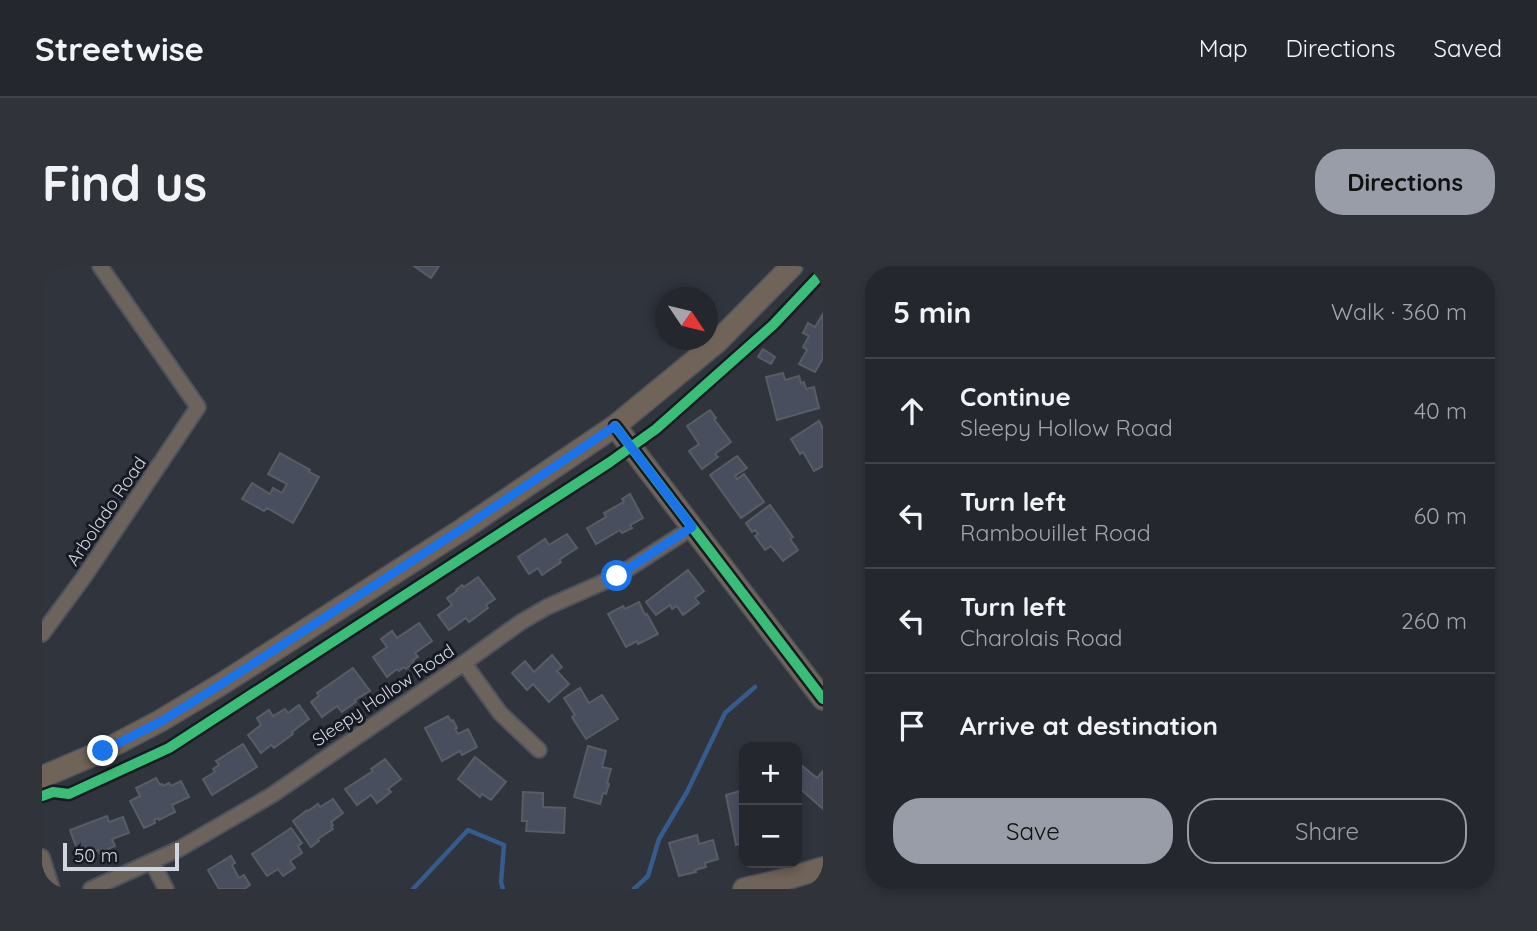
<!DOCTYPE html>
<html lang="en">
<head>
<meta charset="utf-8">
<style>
	body { margin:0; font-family:Quicksand,sans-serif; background:#30333a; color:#f1f3f6 }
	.controls { position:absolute; right:21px; bottom:21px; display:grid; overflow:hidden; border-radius:14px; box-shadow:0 4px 10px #0003 }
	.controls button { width:63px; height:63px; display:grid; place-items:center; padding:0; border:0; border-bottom:2px solid #41444a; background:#24272e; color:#f1f3f6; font:35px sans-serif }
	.compass { position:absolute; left:613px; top:21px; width:63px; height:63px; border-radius:50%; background:#24272e; box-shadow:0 4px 10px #0003; rotate:125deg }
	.scale { position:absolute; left:21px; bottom:18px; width:116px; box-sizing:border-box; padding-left:7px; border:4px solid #d0d5e0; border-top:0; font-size:19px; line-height:24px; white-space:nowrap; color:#d0d5e0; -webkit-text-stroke:5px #171a22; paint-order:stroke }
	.stop { position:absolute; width:21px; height:21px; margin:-16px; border:5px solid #1a73e8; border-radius:50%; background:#fff }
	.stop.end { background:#1a73e8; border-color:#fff; box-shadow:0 2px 7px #0008 }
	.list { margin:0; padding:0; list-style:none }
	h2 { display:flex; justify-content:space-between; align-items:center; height:91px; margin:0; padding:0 28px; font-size:30px }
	h2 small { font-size:23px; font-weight:400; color:#a3a5aa }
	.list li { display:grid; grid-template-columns:46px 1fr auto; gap:21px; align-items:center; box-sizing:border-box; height:105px; padding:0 28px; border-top:2px solid #41444a }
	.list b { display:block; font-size:26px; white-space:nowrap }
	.list p { margin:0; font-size:23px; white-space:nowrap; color:#a3a5aa }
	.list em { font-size:23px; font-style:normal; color:#a3a5aa }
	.actions { display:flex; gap:14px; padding:21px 28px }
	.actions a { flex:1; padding:16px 0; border:2px solid #989da7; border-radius:28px; text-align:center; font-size:24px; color:#989da7 }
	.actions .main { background:#989da7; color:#111 }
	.icon { flex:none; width:38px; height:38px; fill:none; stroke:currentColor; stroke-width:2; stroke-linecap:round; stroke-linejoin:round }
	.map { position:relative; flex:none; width:781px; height:623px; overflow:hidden; border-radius:28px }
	header { display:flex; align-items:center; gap:42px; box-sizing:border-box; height:98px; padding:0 35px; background:#24272e; border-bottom:2px solid #41444a }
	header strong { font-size:33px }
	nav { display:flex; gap:38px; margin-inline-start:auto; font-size:24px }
	.intro { display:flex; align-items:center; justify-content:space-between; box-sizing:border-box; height:168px; padding:0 42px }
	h1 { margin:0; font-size:49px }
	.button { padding:18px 32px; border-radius:28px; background:#989da7; color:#111; font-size:24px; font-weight:700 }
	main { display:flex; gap:42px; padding:0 42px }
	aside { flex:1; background:#24272e; border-radius:28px; box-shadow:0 4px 10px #0003 }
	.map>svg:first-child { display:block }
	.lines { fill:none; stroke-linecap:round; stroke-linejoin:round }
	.stream { stroke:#355c8c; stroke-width:4.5 }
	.building { fill:#484e5d; stroke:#585c64; stroke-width:2 }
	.street-casing { stroke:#4e525a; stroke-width:18 }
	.secondary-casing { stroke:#4e525a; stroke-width:24 }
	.street { stroke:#6c635c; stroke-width:14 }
	.secondary { stroke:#706358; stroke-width:21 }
	.cycleway-casing { stroke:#171a22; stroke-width:15 }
	.cycleway { stroke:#3abd76; stroke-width:10 }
	.route { stroke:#1a73e8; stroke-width:9 }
	.labels { text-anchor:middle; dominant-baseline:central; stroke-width:6; stroke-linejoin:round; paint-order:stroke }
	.street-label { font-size:18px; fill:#d0d5e0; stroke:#171a22 }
</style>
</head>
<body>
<header>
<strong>Streetwise</strong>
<nav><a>Map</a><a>Directions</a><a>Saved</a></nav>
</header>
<div class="intro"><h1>Find us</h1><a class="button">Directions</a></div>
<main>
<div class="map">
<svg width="781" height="623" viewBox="0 0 781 623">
	<rect width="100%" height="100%" fill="#30343d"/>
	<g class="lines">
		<!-- stream -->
		<g class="stream">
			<polyline points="371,623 426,564 462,579 459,616 461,623"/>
			<polyline points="592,623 606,610 617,573 645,526 683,447 713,421"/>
		</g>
	</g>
	<!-- building -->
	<g class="building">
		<polygon points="372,0 397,0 389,12"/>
		<polygon points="781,48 781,92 773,106 757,98 765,84 761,81 767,70 761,67 766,57 773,61"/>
		<polygon points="721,83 733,91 729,98 716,91"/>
		<polygon points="741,107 743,114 757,110 759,117 762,116 764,123 772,121 777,142 735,154 724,111"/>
		<polygon points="668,144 674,152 672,153 689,176 673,188 676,191 660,203 647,185 657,178 645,160"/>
		<polygon points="777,155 781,163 781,200 772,205 761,186 758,188 749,173"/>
		<polygon points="238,187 268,204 267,206 277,211 251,257 225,242 222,245 200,233 210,217 228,228 231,222 240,227 245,218 226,208"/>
		<polygon points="695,190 705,202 693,210 695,213 702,208 722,236 699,252 668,209"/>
		<polygon points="588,228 601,252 588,259 590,262 580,267 578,264 554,278 545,262 564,251 562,247 582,236 580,233"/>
		<polygon points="728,239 751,271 748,273 756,284 741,295 729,280 723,284 713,270 716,268 713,264 710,266 704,257"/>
		<polygon points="525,268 535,282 517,294 519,296 500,309 496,302 487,308 476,291 503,273 507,279"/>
		<polygon points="646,304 662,325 653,332 657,337 641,349 635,340 630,343 628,339 614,349 604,336"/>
		<polygon points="436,311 453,333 444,339 446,342 427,356 424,352 407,364 396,349 410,339 405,332 415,325 414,324 420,319 422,321"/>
		<polygon points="597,336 603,349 605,348 616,368 596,378 595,375 584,381 566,348 581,340 583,343"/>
		<polygon points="377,357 390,375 373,387 376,391 371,394 372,397 364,403 362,401 357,405 355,403 345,411 331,391 345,381 339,373 350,365 355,372"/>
		<polygon points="510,389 520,401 515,405 527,418 507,436 491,418 485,424 470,407 483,395 492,406"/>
		<polygon points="311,402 328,425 313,434 314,436 300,446 295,440 280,451 269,436 277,430 275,427"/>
		<polygon points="538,422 547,437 560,429 576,453 544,473 530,451 533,449 522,432"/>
		<polygon points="257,439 267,453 250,466 251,468 232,482 229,479 219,487 206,469 219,459 215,452 227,444 231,450 243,443 246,447"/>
		<polygon points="406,450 409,455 411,454 415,462 413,463 416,468 426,463 435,481 420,489 418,485 400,495 383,462"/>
		<polygon points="201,478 215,501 170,529 161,513 173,506 171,503 177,499 174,495"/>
		<polygon points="546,480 564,485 560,501 569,503 565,517 567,518 564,528 561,527 558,538 532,531"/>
		<polygon points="433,491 464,516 449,534 440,528 438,531 416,513"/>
		<polygon points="343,493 359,513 346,523 349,526 335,537 329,529 315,539 303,523 331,505 329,503"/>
		<polygon points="759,499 775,512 781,505 781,543 755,520 755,504"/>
		<polygon points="114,512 118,519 120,518 121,520 127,517 129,520 139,515 147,531 130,539 133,546 117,554 116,552 112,554 113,557 102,562 88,535 98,530 94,522"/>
		<polygon points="698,525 700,538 702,537 702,577 694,579 684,529"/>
		<polygon points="481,526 501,527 501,541 523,542 522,567 484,565 485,555 480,555"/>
		<polygon points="291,533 301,547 289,556 291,559 289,560 291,563 276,573 277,575 269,581 251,555 265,544 266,545 276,538 278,541"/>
		<polygon points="65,550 67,556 81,551 87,567 70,573 73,580 57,587 56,584 50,587 51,590 39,594 28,564"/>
		<polygon points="249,562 260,577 256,580 260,587 248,595 253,602 241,610 236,603 225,610 210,588"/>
		<polygon points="655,569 657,578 671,574 676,593 663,597 664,601 653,604 654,606 637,610 627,577"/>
		<polygon points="189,590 193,597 190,599 197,612 202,609 208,619 202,623 177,623 166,604"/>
	</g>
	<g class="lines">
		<defs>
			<g id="street">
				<polyline points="0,368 42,311 156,141 58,0"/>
				<polyline points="422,397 458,447 497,484"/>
				<polyline points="0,591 10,623"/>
				<polyline points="110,596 124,623"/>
				<polyline points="49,623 137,583 230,529 422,397 479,356 505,341 575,310 651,261"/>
			</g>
			<g id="secondary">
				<polyline points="573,160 781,433"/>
				<polyline points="0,511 61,485 118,455 178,419 421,263 573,160 674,77 750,0"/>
				<polyline points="702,623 740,614 781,602"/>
			</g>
		</defs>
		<!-- street casing -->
		<use href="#street" class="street-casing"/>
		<!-- secondary casing -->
		<use href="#secondary" class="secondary-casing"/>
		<!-- street -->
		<use href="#street" class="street"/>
		<!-- secondary -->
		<use href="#secondary" class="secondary"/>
		<defs>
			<g id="cycleway">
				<polyline points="573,160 781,433"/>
				<polyline points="0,530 11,526 27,528 127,482 568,196 614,163 731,59 781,6"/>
			</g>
		</defs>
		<!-- cycleway casing -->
		<use href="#cycleway" class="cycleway-casing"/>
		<!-- cycleway -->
		<use href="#cycleway" class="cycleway"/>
	</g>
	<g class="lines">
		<!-- route -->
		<polyline class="route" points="61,485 118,456 178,419 421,262 573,160 650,261 575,310"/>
	</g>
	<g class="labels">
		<!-- street labels -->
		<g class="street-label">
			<text transform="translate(64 245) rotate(-56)">Arbolado Road</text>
			<text transform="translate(341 429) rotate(-34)">Sleepy Hollow Road</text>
		</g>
	</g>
</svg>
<div class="controls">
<button>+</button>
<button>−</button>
</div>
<svg class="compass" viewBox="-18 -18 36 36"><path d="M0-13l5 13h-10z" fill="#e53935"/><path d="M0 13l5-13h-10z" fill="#a3a5aa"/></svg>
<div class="scale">50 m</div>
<div class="stop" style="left:575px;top:310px"></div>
<div class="stop end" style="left:61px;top:485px"></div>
</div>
<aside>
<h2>5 min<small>Walk · 360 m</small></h2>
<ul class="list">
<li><svg class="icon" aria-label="ahead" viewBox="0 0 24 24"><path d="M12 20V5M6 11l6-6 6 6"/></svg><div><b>Continue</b><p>Sleepy Hollow Road</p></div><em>40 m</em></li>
<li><svg class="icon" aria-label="left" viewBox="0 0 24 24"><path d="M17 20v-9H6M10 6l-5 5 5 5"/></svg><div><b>Turn left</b><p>Rambouillet Road</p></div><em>60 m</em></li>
<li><svg class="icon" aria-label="left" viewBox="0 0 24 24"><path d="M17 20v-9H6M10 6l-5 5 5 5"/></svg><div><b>Turn left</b><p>Charolais Road</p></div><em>260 m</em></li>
<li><svg class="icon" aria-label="arrive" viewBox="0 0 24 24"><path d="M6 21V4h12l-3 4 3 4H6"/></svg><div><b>Arrive at destination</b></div></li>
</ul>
<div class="actions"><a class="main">Save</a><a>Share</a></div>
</aside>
</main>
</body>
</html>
